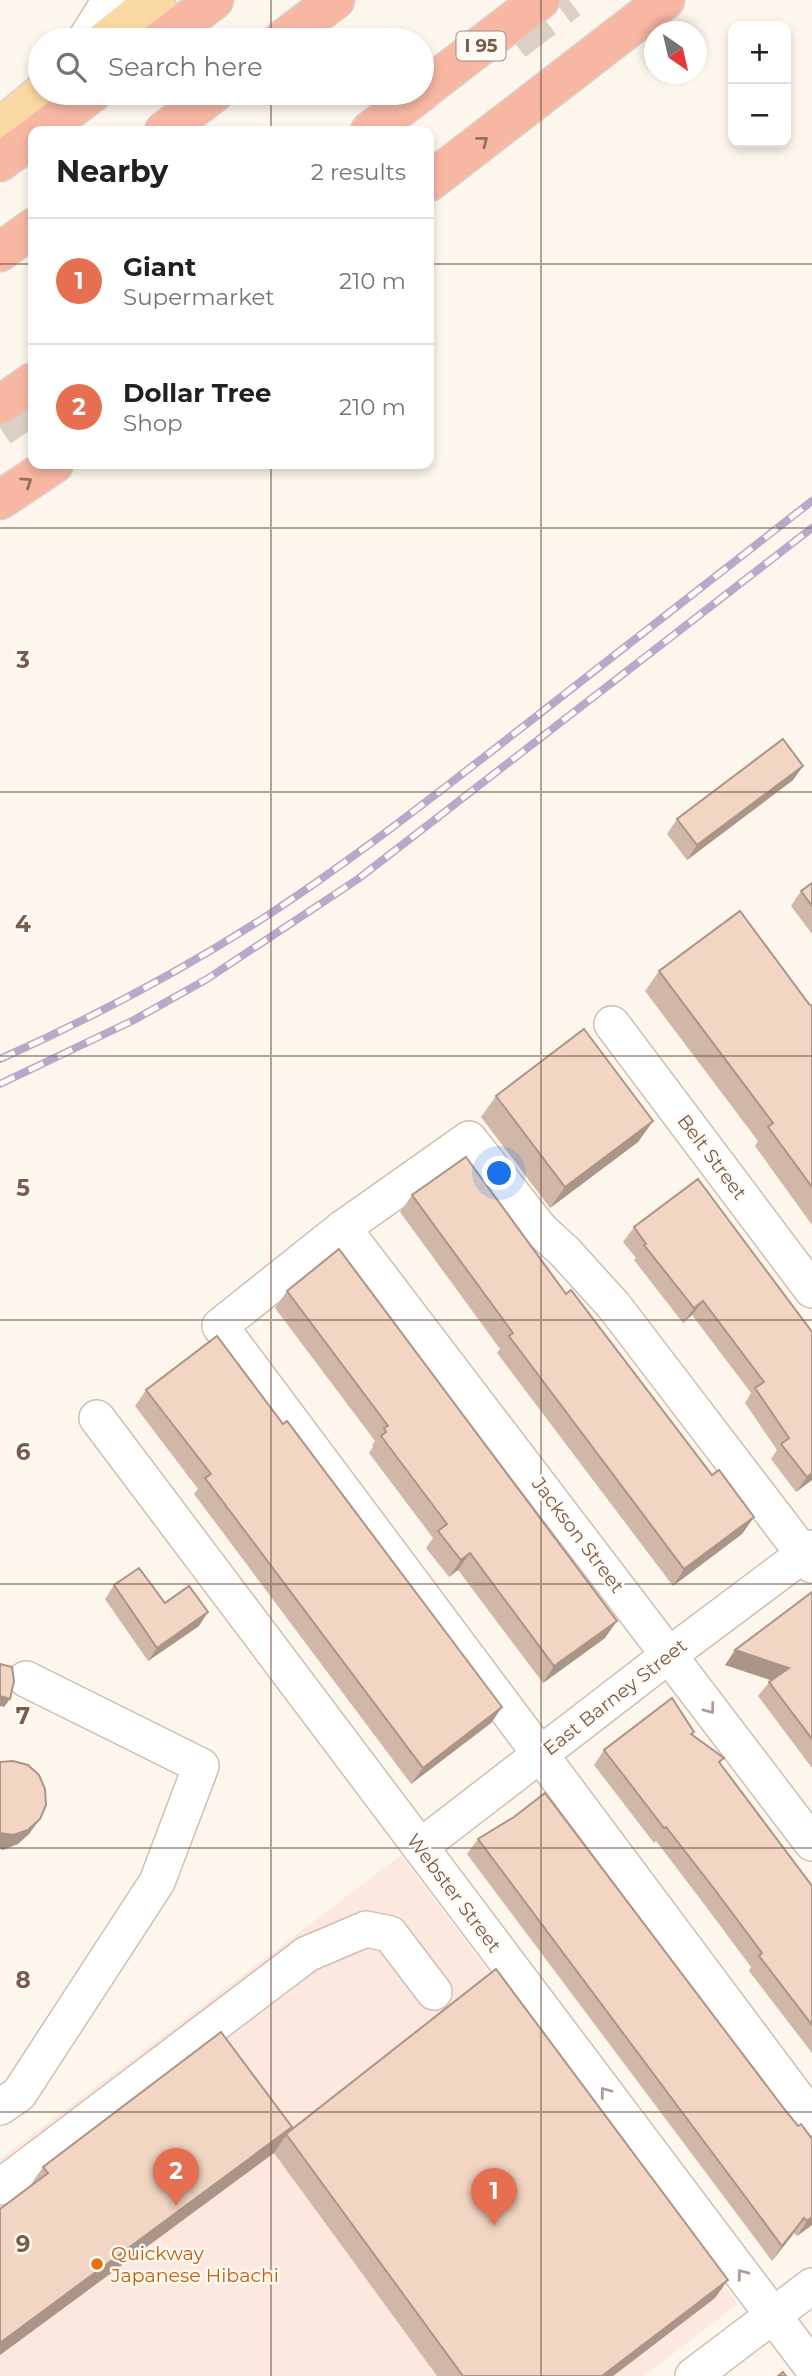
<!DOCTYPE html>
<html lang="en">
<head>
<meta charset="utf-8">
<style>
	body { margin:0; font-family:Montserrat,sans-serif; background:#f2f2f2; color:#202124 }
	.controls { position:absolute; right:21px; top:21px; display:grid; overflow:hidden; border-radius:14px; box-shadow:0 4px 10px #0003 }
	.controls button { width:63px; height:63px; display:grid; place-items:center; padding:0; border:0; border-bottom:2px solid #e0e0e0; background:#fff; color:#202124; font:35px sans-serif }
	.compass { position:absolute; left:644px; top:21px; width:63px; height:63px; border-radius:50%; background:#fff; box-shadow:0 4px 10px #0003; rotate:146deg }
	.you { position:absolute; left:500px; top:1174px; width:24px; height:24px; margin:-18px; border:5px solid #fff; border-radius:50%; background:#1a73e8; box-shadow:0 0 0 10px #1a73e833 }
	.badge { display:grid; place-items:center; width:46px; height:46px; border-radius:50%; background:#e76f51; color:#fff; font-size:23px; font-weight:700 }
	.pin { position:absolute; translate:-50% -58px; filter:drop-shadow(0 2px 4px #0008) }
	.pin::after { content:''; position:absolute; top:37px; width:24px; height:21px; background:inherit; clip-path:polygon(0 0,100% 0,50% 100%) }
	.list { margin:0; padding:0; list-style:none }
	h2 { display:flex; justify-content:space-between; align-items:center; height:91px; margin:0; padding:0 28px; font-size:30px }
	h2 small { font-size:23px; font-weight:400; color:#757577 }
	.list li { display:grid; grid-template-columns:46px 1fr auto; gap:21px; align-items:center; box-sizing:border-box; height:126px; padding:0 28px; border-top:2px solid #e0e0e0 }
	.list b { display:block; font-size:26px; white-space:nowrap }
	.list p { margin:0; font-size:23px; white-space:nowrap; color:#757577 }
	.list em { font-size:23px; font-style:normal; color:#757577 }
	.icon { flex:none; width:38px; height:38px; fill:none; stroke:currentColor; stroke-width:2; stroke-linecap:round; stroke-linejoin:round }
	.map { position:relative; flex:none; width:812px; height:2376px; overflow:hidden }
	.search { position:absolute; background:#fff; box-shadow:0 4px 10px #0003; left:28px; top:28px; width:406px; height:77px; display:flex; align-items:center; gap:18px; box-sizing:border-box; padding:0 24px; border-radius:38px; color:#757577; font-size:26px }
	.panel { position:absolute; background:#fff; box-shadow:0 4px 10px #0003; left:28px; top:126px; width:406px; height:343px; border-radius:14px }
	.map>svg:first-child { display:block }
	.commercial { fill:#fde8e0 }
	.lines { fill:none; stroke-linecap:round; stroke-linejoin:round }
	.major-tunnel { stroke:#dcd0c4; stroke-width:38; stroke-dasharray:38 19; stroke-linecap:butt }
	.minor-casing { stroke:#d1beb0; stroke-width:38 }
	.major-casing { stroke:#dad1cd; stroke-width:41 }
	.highway-casing { stroke:#dad1cd; stroke-width:41 }
	.minor { stroke:#fff; stroke-width:35 }
	.major { stroke:#fbd9a5; stroke-width:38 }
	.highway { stroke:#f7b7a3; stroke-width:38 }
	.rail-casing { stroke:#b9a8c9; stroke-width:8 }
	.rail { stroke:#fffaf3; stroke-width:5; stroke-dasharray:16; stroke-linecap:butt }
	.wall { fill:#d1b7a8 }
	.shaded-wall { fill:#aa9588 }
	.building { fill:#f3d5c3; stroke:#aa9588; stroke-width:2 }
	.oneway { stroke:#936e5e }
	.oneway2 { stroke:#af9d94 }
	.grid { fill:none; stroke:#7a5c4d; stroke-width:2; stroke-opacity:0.55 }
	.food-dot { fill:#e8710a; stroke:#fffaf3; stroke-width:2.5 }
	.labels { text-anchor:middle; dominant-baseline:central; stroke-width:5; stroke-linejoin:round; paint-order:stroke }
	.shield { fill:#fffaf3; stroke:#a28b7f; stroke-width:2 }
	.shield-label { font-size:18px; font-weight:bold; fill:#7a5c4d }
	.street-label { font-size:19px; fill:#7a5c4d; stroke:#fffaf3 }
	.food-label { font-size:19px; fill:#c56008; stroke:#fffaf3; text-anchor:start }
	.grid-label { font-size:23px; text-anchor:middle; font-weight:bold; fill:#7a5c4d; stroke:#fffaf3; stroke-width:5; stroke-linejoin:round; paint-order:stroke }
</style>
</head>
<body>
<div class="map">
<svg width="812" height="2376" viewBox="0 0 812 2376">
	<rect width="100%" height="100%" fill="#fdf6ec"/>
	<!-- commercial -->
	<polygon class="commercial" points="401,1855 738,2304 644,2376 0,2376 0,2159"/>
	<g class="lines">
		<!-- major-tunnel -->
		<g class="major-tunnel">
			<polyline points="514,42 569,0"/>
			<polyline points="0,428 33,405"/>
		</g>
		<defs>
			<g id="minor">
				<polyline points="85,40 110,0"/>
				<polyline points="612,1024 812,1290"/>
				<polyline points="343,1228 812,1843"/>
				<polyline points="97,1418 812,2367"/>
				<polyline points="812,1565 614,1306 565,1252 541,1230 469,1139 343,1228 220,1326 812,2118"/>
				<polyline points="420,1847 669,1655 812,1548"/>
				<polyline points="0,2107 19,2094 157,1882 201,1766 26,1679"/>
				<polyline points="0,2187 307,1954 366,1929 390,1934 434,1992"/>
				<polyline points="693,2376 812,2286"/>
			</g>
			<g id="major">
				<polyline points="106,40 156,0"/>
				<polyline points="0,128 42,93"/>
			</g>
			<g id="highway">
				<polyline points="161,40 214,0"/>
				<polyline points="282,40 335,0"/>
				<polyline points="422,91 540,0"/>
				<polyline points="42,131 92,93"/>
				<polyline points="164,131 214,93"/>
				<polyline points="370,131 420,93"/>
				<polyline points="0,162 33,138"/>
				<polyline points="429,182 665,0"/>
				<polyline points="0,252 33,228"/>
				<polyline points="0,405 33,382"/>
				<polyline points="0,500 54,464"/>
			</g>
		</defs>
		<!-- minor casing -->
		<use href="#minor" class="minor-casing"/>
		<!-- major casing -->
		<use href="#major" class="major-casing"/>
		<!-- highway casing -->
		<use href="#highway" class="highway-casing"/>
		<!-- minor -->
		<use href="#minor" class="minor"/>
		<!-- major -->
		<use href="#major" class="major"/>
		<!-- highway -->
		<use href="#highway" class="highway"/>
		<defs>
			<g id="rail">
				<path d="M 0,1059 C 92,1018 181,971 265,917 C 357,857 443,789 529,722 C 623,648 718,575 812,501"/>
				<polyline points="0,1084 134,1020 207,979 358,879 812,528"/>
			</g>
		</defs>
		<!-- rail casing -->
		<use href="#rail" class="rail-casing"/>
		<!-- rail -->
		<use href="#rail" class="rail"/>
	</g>
	<!-- wall -->
	<g class="wall">
		<polygon points="803,766 793,780 687,860 667,834 677,819"/>
		<polygon points="812,883 812,934 791,906 801,891"/>
		<polygon points="659,971 809,1004 812,1006 812,1225 755,1146 758,1141 645,991"/>
		<polygon points="496,1096 653,1121 638,1142 550,1208 481,1117"/>
		<polygon points="698,1179 812,1480 796,1492 771,1459 777,1450 745,1403 751,1393 692,1315 683,1323 634,1260 636,1258 623,1242 634,1227"/>
		<polygon points="412,1195 712,1475 754,1517 742,1534 673,1586 497,1353 500,1349 400,1212"/>
		<polygon points="287,1291 605,1638 543,1683 458,1570 449,1577 426,1548 433,1538 369,1453 373,1447 372,1445 375,1441 275,1308"/>
		<polygon points="146,1390 283,1424 502,1707 491,1723 411,1784 194,1494 198,1489 135,1406"/>
		<polygon points="114,1585 165,1603 199,1626 148,1661 105,1599"/>
		<polygon points="812,1592 812,1768 758,1696 771,1680 725,1665"/>
		<polygon points="694,1732 692,1735 720,1764 812,1886 812,2053 749,1971 751,1967 704,1904 656,1841 654,1843 594,1765 604,1750"/>
		<polygon points="478,1839 785,2110 812,2225 797,2236 794,2233 772,2261 467,1854"/>
		<polygon points="292,2127 286,2134 715,2298 613,2376 437,2376 274,2153 0,2355 0,2209 29,2187 43,2167"/>
	</g>
	<!-- shaded-wall -->
	<g class="shaded-wall">
		<polygon points="803,766 793,780 687,860 697,845"/>
		<polygon points="653,1121 638,1142 550,1208 565,1187"/>
		<polygon points="703,1301 692,1315 683,1323 694,1308"/>
		<polygon points="812,1473 812,1480 796,1492 807,1477"/>
		<polygon points="754,1517 742,1534 673,1586 684,1569"/>
		<polygon points="470,1553 458,1570 449,1577 461,1560"/>
		<polygon points="208,1612 199,1626 148,1661 157,1648"/>
		<polygon points="617,1621 605,1638 543,1683 554,1666"/>
		<polygon points="735,1650 789,1668 779,1683 725,1665"/>
		<polygon points="0,1696 10,1699 4,1707 0,1706"/>
		<polygon points="502,1707 491,1723 411,1784 423,1768"/>
		<polygon points="40,1819 29,1834 18,1844 3,1850 0,1849 0,1833"/>
		<polygon points="292,2127 274,2153 0,2355 0,2343"/>
		<polygon points="812,2217 812,2225 797,2236 807,2221"/>
		<polygon points="804,2218 794,2233 772,2261 782,2246"/>
		<polygon points="728,2280 715,2298 613,2376 602,2376"/>
	</g>
	<!-- building -->
	<g class="building">
		<polygon points="783,739 803,766 697,845 677,819"/>
		<polygon points="812,883 812,906 801,891"/>
		<polygon points="740,911 809,1004 812,1006 812,1187 768,1127 773,1123 659,971"/>
		<polygon points="584,1029 653,1121 565,1187 496,1096"/>
		<polygon points="466,1157 566,1294 571,1290 712,1475 719,1470 754,1517 684,1569 509,1336 513,1333 412,1195"/>
		<polygon points="698,1179 812,1332 812,1473 807,1477 781,1444 789,1438 755,1388 764,1382 703,1301 694,1308 644,1245 646,1244 634,1227"/>
		<polygon points="339,1249 617,1621 554,1666 470,1553 461,1560 438,1531 447,1524 381,1436 386,1432 384,1428 388,1426 287,1291"/>
		<polygon points="217,1336 283,1424 287,1421 502,1707 423,1768 205,1478 211,1474 146,1390"/>
		<polygon points="139,1568 165,1603 189,1586 208,1612 157,1648 114,1585"/>
		<polygon points="812,1592 812,1739 769,1682 789,1668 735,1650"/>
		<polygon points="0,1664 12,1667 14,1681 10,1699 0,1696"/>
		<polygon points="672,1698 694,1732 691,1734 724,1758 719,1762 812,1886 812,2025 759,1956 762,1953 715,1890 666,1827 664,1828 604,1750"/>
		<polygon points="13,1761 28,1765 39,1775 45,1789 46,1805 40,1819 28,1830 13,1835 0,1833 0,1762"/>
		<polygon points="545,1793 785,2110 798,2126 801,2124 812,2139 812,2217 807,2221 804,2218 782,2246 478,1839 514,1817"/>
		<polygon points="496,1969 728,2280 602,2376 463,2376 286,2134"/>
		<polygon points="221,2032 292,2127 0,2343 0,2209 48,2173 43,2167"/>
		<polygon points="783,2372 786,2376 778,2376"/>
	</g>
	<!-- one-way arrows -->
	<defs><path id="oneway-chevron" d="M-2-3.5L2.5 0L-2 3.5" fill="none" stroke-width="1.6" stroke-linecap="round" stroke-linejoin="round" transform="scale(1.75)"/></defs>
	<g class="oneway">
		<use href="#oneway-chevron" transform="translate(483 141) rotate(-38)"/>
		<use href="#oneway-chevron" transform="translate(27 482) rotate(-34)"/>
	</g>
	<g class="oneway2">
		<use href="#oneway-chevron" transform="translate(710 1709) rotate(53)"/>
		<use href="#oneway-chevron" transform="translate(605 2092) rotate(-127)"/>
		<use href="#oneway-chevron" transform="translate(742 2274) rotate(-127)"/>
	</g>
	<!-- grid -->
	<path class="grid" d="M 271,0 L 271,40M 541,0 L 541,2376M 271,93 L 271,131M 0,264 L 33,264M 429,264 L 812,264M 271,464 L 271,2376M 0,528 L 812,528M 0,792 L 812,792M 0,1056 L 812,1056M 0,1320 L 812,1320M 0,1584 L 812,1584M 0,1848 L 812,1848M 0,2112 L 812,2112"/>
	<!-- markers -->
	<circle class="food-dot" cx="97" cy="2264" r="7"/>
	<g class="labels">
		<!-- shield labels -->
		<rect class="shield" x="456.5" y="31.5" width="49" height="29" rx="5"/>
		<g class="shield-label">
			<text x="481" y="46">I 95</text>
		</g>
		<!-- street labels -->
		<g class="street-label">
			<text transform="translate(712 1157) rotate(53)">Belt Street</text>
			<text transform="translate(578 1535) rotate(53)">Jackson Street</text>
			<text transform="translate(615 1697) rotate(-38)">East Barney Street</text>
			<text transform="translate(454 1893) rotate(53)">Webster Street</text>
		</g>
		<!-- food labels -->
		<g class="food-label">
			<text x="111" y="2253">Quickway<tspan x="111" dy="22">Japanese Hibachi</tspan></text>
		</g>
	</g>
	<g class="grid-label">
		<text x="23" y="668">3</text>
		<text x="23" y="932">4</text>
		<text x="23" y="1196">5</text>
		<text x="23" y="1460">6</text>
		<text x="23" y="1724">7</text>
		<text x="23" y="1988">8</text>
		<text x="23" y="2252">9</text>
	</g>
</svg>
<div class="controls">
<button>+</button>
<button>−</button>
</div>
<svg class="compass" viewBox="-18 -18 36 36"><path d="M0-13l5 13h-10z" fill="#e53935"/><path d="M0 13l5-13h-10z" fill="#757577"/></svg>
<div class="you"></div>
<div class="pin badge" style="left:494px;top:2226px">1</div>
<div class="pin badge" style="left:176px;top:2206px">2</div>
<div class="search"><svg class="icon" aria-label="search" viewBox="0 0 24 24"><circle cx="10" cy="10" r="6"/><path d="M15 15l6 6"/></svg>Search here</div>
<section class="panel">
<h2>Nearby<small>2 results</small></h2>
<ul class="list">
<li><span class="badge">1</span><div><b>Giant</b><p>Supermarket</p></div><em>210 m</em></li>
<li><span class="badge">2</span><div><b>Dollar Tree</b><p>Shop</p></div><em>210 m</em></li>
</ul>
</section>
</div>
</body>
</html>
